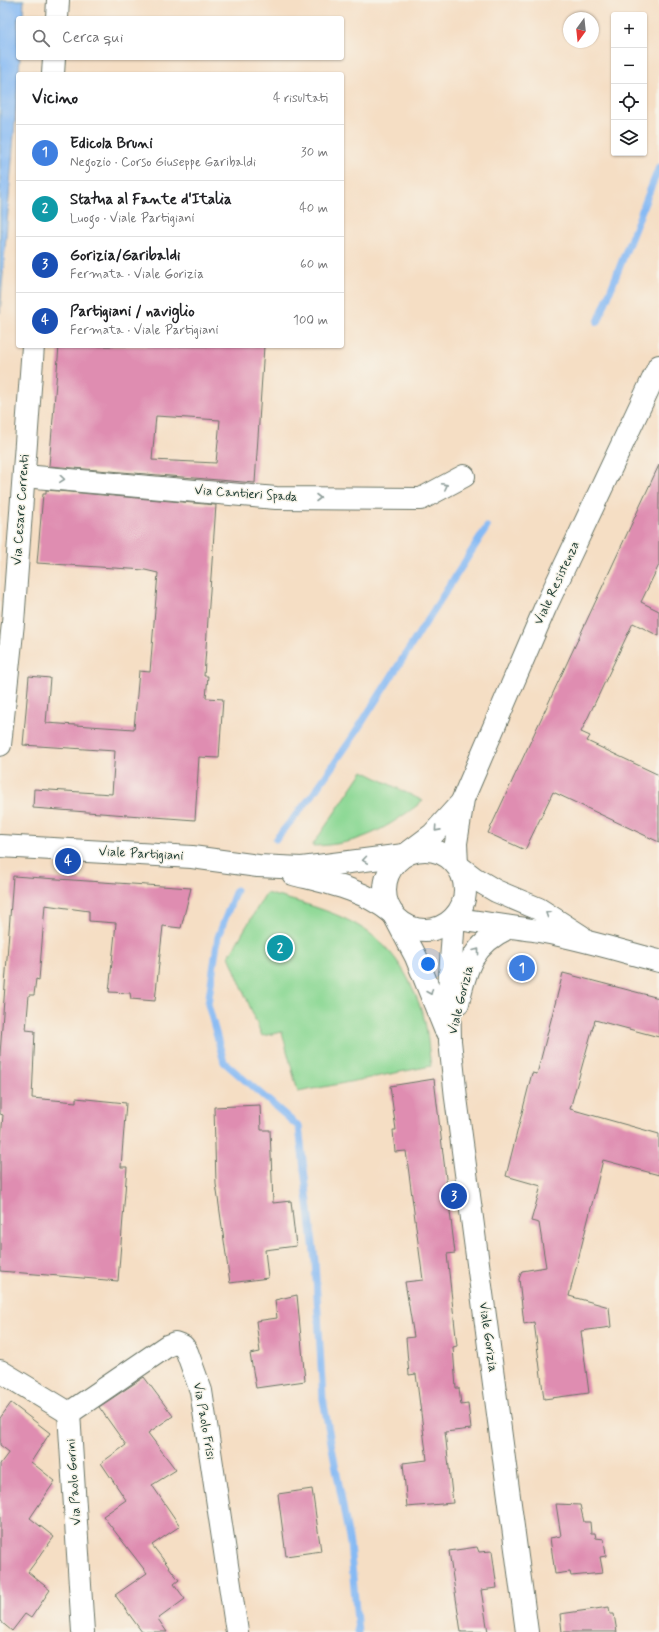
<!DOCTYPE html>
<html lang="it">
<head>
<meta charset="utf-8">
<style>
	body { margin:0; font-family:Mynerve,sans-serif; background:#f2f2f2; color:#202124 }
	.controls { position:absolute; right:12px; top:12px; display:grid; overflow:hidden; border-radius:4px; box-shadow:0 1px 3px #0004 }
	.controls button { width:36px; height:36px; display:grid; place-items:center; padding:0; border:0; border-bottom:1px solid #e0e0e0; background:#fff; color:#202124; font:20px sans-serif }
	.compass { position:absolute; left:563px; top:12px; width:36px; height:36px; border-radius:50%; background:#fff; box-shadow:0 1px 3px #0004; rotate:195deg }
	.you { position:absolute; left:428px; top:964px; width:14px; height:14px; margin:-10px; border:3px solid #fff; border-radius:50%; background:#1a73e8; box-shadow:0 0 0 6px #1a73e833 }
	.badge { display:grid; place-items:center; width:26px; height:26px; border-radius:50%; background:#0b8043; color:#fff; font-size:13px; font-weight:700 }
	.pin { position:absolute; translate:-50% -50%; border:2px solid #fff; box-shadow:0 1px 4px #0006 }
	.list { margin:0; padding:0; list-style:none }
	h2 { display:flex; justify-content:space-between; align-items:center; height:52px; margin:0; padding:0 16px; font-size:17px }
	h2 small { font-size:13px; font-weight:400; color:#757577 }
	.list li { display:grid; grid-template-columns:26px 1fr auto; gap:12px; align-items:center; box-sizing:border-box; height:56px; padding:0 16px; border-top:1px solid #e0e0e0 }
	.list b { display:block; font-size:15px; white-space:nowrap }
	.list p { margin:0; font-size:13px; white-space:nowrap; color:#757577 }
	.list em { font-size:13px; font-style:normal; color:#757577 }
	.icon { flex:none; width:22px; height:22px; fill:none; stroke:currentColor; stroke-width:2; stroke-linecap:round; stroke-linejoin:round }
	.map { position:relative; flex:none; width:659px; height:1632px; overflow:hidden }
	.search { position:absolute; background:#fff; box-shadow:0 1px 3px #0004; left:16px; top:16px; width:328px; height:44px; display:flex; align-items:center; gap:10px; box-sizing:border-box; padding:0 14px; border-radius:4px; color:#757577; font-size:15px }
	.panel { position:absolute; background:#fff; box-shadow:0 1px 3px #0004; left:16px; top:72px; width:328px; height:276px; border-radius:4px }
	.map>svg:first-child { display:block }
	.green { fill:#8cd894; stroke:#568a64 }
	.water { fill:#86baf4; stroke:#527c94 }
	.lines { fill:none; stroke-linecap:round; stroke-linejoin:round }
	.stream { stroke:#86baf4; stroke-width:7 }
	.building { fill:#df8db1; fill-rule:evenodd }
	.street-casing { stroke:#6a7566; stroke-width:24 }
	.secondary-casing { stroke:#6a7566; stroke-width:24 }
	.street { stroke:#fff; stroke-width:22 }
	.secondary { stroke:#fff; stroke-width:22 }
	.oneway { stroke:#8f9e9a }
	.labels { text-anchor:middle; dominant-baseline:central; stroke-width:3; stroke-linejoin:round; paint-order:stroke }
	.street-label { font-size:13px; fill:#1f3d34; stroke:#f7f3e8 }
</style>
</head>
<body>
<div class="map">
<svg width="659" height="1632" viewBox="0 0 659 1632">
	<rect width="100%" height="100%" fill="#f7f3e8"/>
	<filter id="ink" filterUnits="userSpaceOnUse"><feTurbulence type="fractalNoise" baseFrequency=".025" numOctaves="2"/><feDisplacementMap in="SourceGraphic" scale="8" xChannelSelector="R" yChannelSelector="G"/><feConvolveMatrix kernelMatrix="1 2 1 2 8 2 1 2 1" color-interpolation-filters="sRGB"/></filter>
	<filter id="wash" filterUnits="userSpaceOnUse"><feTurbulence type="fractalNoise" baseFrequency=".012" numOctaves="4" result="noise"/><feDisplacementMap in="SourceGraphic" scale="16" xChannelSelector="R" yChannelSelector="G"/><feGaussianBlur stdDeviation="0.9" result="paint"/><feColorMatrix in="noise" values="0 0 0 0 0 0 0 0 0 0 0 0 0 0 0 0 0 1.4 0 .05"/><feComposite in="paint" operator="in"/></filter>
	<g filter="url(#wash)">
		<rect width="100%" height="100%" fill="#f5dec4"/>
		<!-- green -->
		<g class="green">
			<path d="M 363,771 L 423,801 C 386,829 360,845 312,846 Z"/>
			<path d="M 266,893 C 343,914 392,926 421,1009 C 428,1026 428,1048 431,1066 L 298,1092 L 282,1032 L 262,1036 L 229,956 Z"/>
		</g>
		<!-- water -->
		<polygon class="water" points="0,0 24,0 23,18 18,18 18,58 20,58 0,313"/>
		<g class="lines">
			<!-- stream -->
			<g class="stream">
				<polyline points="598,322 659,167"/>
				<polyline points="276,839 311,797 350,741 487,527"/>
				<polyline points="236,890 218,937 208,1004 224,1062 299,1127 315,1261 323,1399 350,1544 358,1632"/>
			</g>
		</g>
		<g id="blocks">
			<!-- building -->
			<g class="building">
				<path d="M 59,346 L 264,346 L 255,483 L 49,466 ZM 156,416 L 220,420 L 216,463 L 152,460 Z"/>
				<polygon points="659,465 659,565 641,602 659,611 659,636 633,623 581,732 590,736 587,741 659,775 659,842 553,792 525,850 488,833"/>
				<polygon points="46,490 216,505 204,676 208,676 206,698 223,699 219,758 199,757 195,820 33,808 34,789 112,794 115,751 23,745 29,676 50,678 46,723 134,729 139,671 150,672 158,573 145,570 37,563 43,494 46,494"/>
				<polygon points="13,876 191,888 181,928 163,926 155,1001 131,999 130,993 109,992 116,923 89,921 89,911 45,905 39,980 36,979 34,995 29,995 26,1030 35,1031 32,1098 76,1102 76,1098 126,1103 121,1167 127,1167 118,1281 0,1271 0,1148 3,1115 0,1114 0,1054"/>
				<polygon points="563,973 659,998 659,1037 595,1020 570,1109 659,1134 659,1175 603,1160 569,1296 609,1307 611,1327 581,1331 589,1393 544,1399 534,1322 524,1324 519,1279 522,1271 546,1267 539,1223 531,1221 541,1186 506,1176 532,1073 537,1074"/>
				<polygon points="434,1079 455,1253 447,1254 457,1346 453,1347 456,1388 459,1388 461,1405 468,1404 471,1429 445,1432 453,1503 407,1507 403,1463 427,1460 416,1374 409,1375 406,1338 414,1337 405,1282 423,1280 406,1151 395,1152 393,1130 396,1130 390,1086"/>
				<polygon points="260,1105 261,1130 270,1130 273,1203 291,1201 296,1246 265,1250 268,1278 230,1283 216,1184 214,1107"/>
				<polygon points="297,1295 305,1381 256,1388 250,1354 260,1352 256,1321 277,1318 275,1300"/>
				<polygon points="144,1377 173,1416 148,1433 176,1470 152,1485 180,1526 152,1545 179,1580 174,1584 185,1599 158,1619 167,1632 142,1632 115,1595 147,1573 103,1516 126,1500 101,1463 126,1445 99,1407"/>
				<polygon points="11,1403 50,1433 31,1462 55,1481 30,1518 54,1537 28,1572 50,1590 31,1618 25,1614 12,1631 0,1621 0,1464 9,1452 0,1445 0,1418"/>
				<polygon points="312,1489 321,1551 286,1556 278,1494"/>
				<polygon points="556,1504 580,1505 584,1522 590,1522 591,1533 595,1533 596,1538 604,1539 606,1556 600,1557 603,1573 571,1576 570,1572 555,1574 550,1538 561,1536"/>
				<polygon points="477,1547 479,1552 492,1551 497,1588 481,1590 488,1632 461,1632 449,1551"/>
				<polygon points="609,1607 610,1614 614,1614 617,1632 562,1632 560,1614"/>
			</g>
		</g>
	</g>
	<g filter="url(#ink)">
		<use href="#blocks" fill-opacity="0" stroke="#6a7566" stroke-width="1"/>
		<g class="lines">
			<defs>
				<g id="street">
					<polyline points="57,18 58,0"/>
					<polyline points="53,74 54,58"/>
					<polyline points="24,476 276,498 421,499 464,476"/>
					<polyline points="0,745 13,623 33,346"/>
					<polyline points="457,865 474,878 496,891 539,909 581,936"/>
					<path d="M 454,918 C 480,923 507,926 533,930 C 576,937 617,950 659,961"/>
					<polyline points="0,1371 69,1413"/>
					<polyline points="69,1413 167,1346 175,1343 183,1346 187,1352 201,1391 237,1632"/>
					<polyline points="69,1413 83,1632"/>
				</g>
				<g id="secondary">
					<polyline points="0,846 192,857 258,866 302,868 404,855"/>
					<circle cx="425" cy="890" r="40"/>
					<polyline points="409,852 433,834 462,802"/>
					<polyline points="457,865 456,843 463,799 545,608 659,366"/>
					<path d="M 293,874 C 328,883 362,889 391,912"/>
					<polyline points="454,918 449,990 450,1041 456,1098 527,1632"/>
					<polyline points="396,919 416,957 445,1029"/>
					<path d="M 458,1003 C 466,967 473,944 508,928"/>
				</g>
			</defs>
			<!-- street casing -->
			<use href="#street" class="street-casing"/>
			<!-- secondary casing -->
			<use href="#secondary" class="secondary-casing"/>
			<!-- street -->
			<use href="#street" class="street"/>
			<!-- secondary -->
			<use href="#secondary" class="secondary"/>
		</g>
		<!-- one-way arrows -->
		<defs><path id="oneway-chevron" d="M-2-3.5L2.5 0L-2 3.5" fill="none" stroke-width="1.6" stroke-linecap="round" stroke-linejoin="round"/></defs>
		<g class="oneway">
			<use href="#oneway-chevron" transform="translate(62 479) rotate(5)"/>
			<use href="#oneway-chevron" transform="translate(445 486) rotate(-27)"/>
			<use href="#oneway-chevron" transform="translate(318 498)"/>
			<use href="#oneway-chevron" transform="translate(437 829) rotate(132)"/>
			<use href="#oneway-chevron" transform="translate(365 860) rotate(172)"/>
			<use href="#oneway-chevron" transform="translate(548 914) rotate(-147)"/>
			<use href="#oneway-chevron" transform="translate(477 951) rotate(-52)"/>
			<use href="#oneway-chevron" transform="translate(430 992) rotate(67)"/>
		</g>
	</g>
	<g class="labels">
		<!-- street labels -->
		<g class="street-label">
			<text transform="translate(246 494) rotate(4)">Via Cantieri Spada</text>
			<text transform="translate(21 510) rotate(-86)">Via Cesare Correnti</text>
			<text transform="translate(557 583) rotate(-65)">Viale Resistenza</text>
			<text transform="translate(141 854) rotate(3)">Viale Partigiani</text>
			<text transform="translate(461 1000) rotate(-76)">Viale Gorizia</text>
			<text transform="translate(488 1337) rotate(82)">Viale Gorizia</text>
			<text transform="translate(204 1421) rotate(80)">Via Paolo Frisi</text>
			<text transform="translate(74 1482) rotate(-94)">Via Paolo Gorini</text>
		</g>
	</g>
</svg>
<div class="controls">
<button>+</button>
<button>−</button>
<button><svg class="icon" aria-label="locate" viewBox="0 0 24 24"><circle cx="12" cy="12" r="6"/><path d="M12 2v4M12 18v4M2 12h4M18 12h4"/></svg></button>
<button><svg class="icon" aria-label="layers" viewBox="0 0 24 24"><path d="M12 4l9 5-9 5-9-5zM3 14l9 5 9-5"/></svg></button>
</div>
<svg class="compass" viewBox="-18 -18 36 36"><path d="M0-13l5 13h-10z" fill="#e53935"/><path d="M0 13l5-13h-10z" fill="#757577"/></svg>
<div class="you"></div>
<div class="pin badge" style="left:522px;top:968px;background:#3f7fe0">1</div>
<div class="pin badge" style="left:280px;top:948px;background:#0f9aa8">2</div>
<div class="pin badge" style="left:454px;top:1196px;background:#1a4fb4">3</div>
<div class="pin badge" style="left:68px;top:861px;background:#1a4fb4">4</div>
<div class="search"><svg class="icon" aria-label="search" viewBox="0 0 24 24"><circle cx="10" cy="10" r="6"/><path d="M15 15l6 6"/></svg>Cerca qui</div>
<section class="panel">
<h2>Vicino<small>4 risultati</small></h2>
<ul class="list">
<li><span class="badge" style="background:#3f7fe0">1</span><div><b>Edicola Bruni</b><p>Negozio · Corso Giuseppe Garibaldi</p></div><em>30 m</em></li>
<li><span class="badge" style="background:#0f9aa8">2</span><div><b>Statua al Fante d'Italia</b><p>Luogo · Viale Partigiani</p></div><em>40 m</em></li>
<li><span class="badge" style="background:#1a4fb4">3</span><div><b>Gorizia/Garibaldi</b><p>Fermata · Viale Gorizia</p></div><em>60 m</em></li>
<li><span class="badge" style="background:#1a4fb4">4</span><div><b>Partigiani / naviglio</b><p>Fermata · Viale Partigiani</p></div><em>100 m</em></li>
</ul>
</section>
</div>
</body>
</html>
